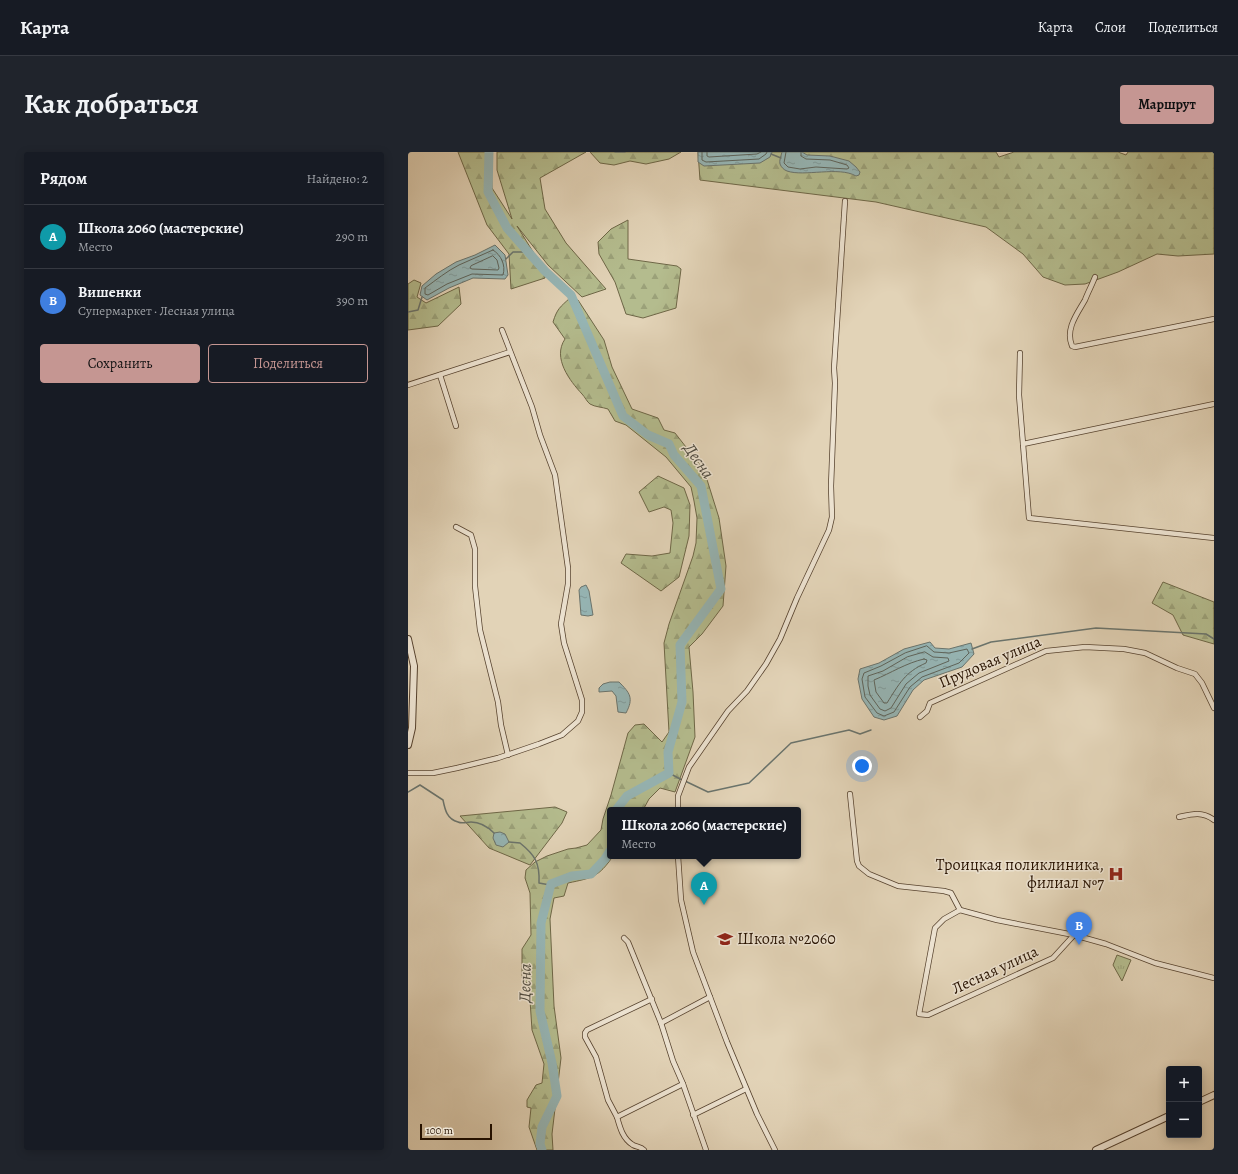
<!DOCTYPE html>
<html lang="ru">
<head>
<meta charset="utf-8">
<style>
	body { margin:0; font-family:Alegreya,serif; background:#20242c; color:#f1f3f6 }
	.controls { position:absolute; right:12px; bottom:12px; display:grid; overflow:hidden; border-radius:4px; box-shadow:0 2px 10px #0003 }
	.controls button { width:36px; height:36px; display:grid; place-items:center; padding:0; border:0; border-bottom:1px solid #363941; background:#171b24; color:#f1f3f6; font:20px sans-serif }
	.scale { position:absolute; left:12px; bottom:10px; width:72px; box-sizing:border-box; padding-left:4px; border:2px solid #271200; border-top:0; font-size:11px; line-height:14px; white-space:nowrap; color:#271200; -webkit-text-stroke:3px #ece2d0; paint-order:stroke }
	.you { position:absolute; left:454px; top:614px; width:14px; height:14px; margin:-10px; border:3px solid #fff; border-radius:50%; background:#1a73e8; box-shadow:0 0 0 6px #1a73e833 }
	.badge { display:grid; place-items:center; width:26px; height:26px; border-radius:50%; background:#c59692; color:#fff; font-size:13px; font-weight:700 }
	.pin { position:absolute; translate:-50% -33px; filter:drop-shadow(0 1px 2px #0008) }
	.pin::after { content:''; position:absolute; top:21px; width:14px; height:12px; background:inherit; clip-path:polygon(0 0,100% 0,50% 100%) }
	.popup { position:absolute; left:199px; top:655px; width:194px; height:52px; box-sizing:border-box; display:grid; place-content:center; border-radius:4px; background:#171b24; filter:drop-shadow(0 1px 3px #0005); font-size:13px; white-space:nowrap; color:#9ea1a6 }
	.popup b { font-size:15px; color:#f1f3f6 }
	.popup::after { content:''; position:absolute; left:50%; top:100%; margin-left:-8px; border:8px solid transparent; border-top-color:#171b24 }
	.list { margin:0; padding:0; list-style:none }
	h2 { display:flex; justify-content:space-between; align-items:center; height:52px; margin:0; padding:0 16px; font-size:17px }
	h2 small { font-size:13px; font-weight:400; color:#9ea1a6 }
	.list li { display:grid; grid-template-columns:26px 1fr auto; gap:12px; align-items:center; box-sizing:border-box; height:64px; padding:0 16px; border-top:1px solid #363941 }
	.list b { display:block; font-size:15px; white-space:nowrap }
	.list p { margin:0; font-size:13px; white-space:nowrap; color:#9ea1a6 }
	.list em { font-size:13px; font-style:normal; color:#9ea1a6 }
	.actions { display:flex; gap:8px; padding:12px 16px }
	.actions a { flex:1; padding:9px 0; border:1px solid #c59692; border-radius:4px; text-align:center; font-size:14px; color:#c59692 }
	.actions .main { background:#c59692; color:#111 }
	.map { position:relative; flex:none; width:806px; height:998px; overflow:hidden; border-radius:4px }
	header { display:flex; align-items:center; gap:24px; box-sizing:border-box; height:56px; padding:0 20px; background:#171b24; border-bottom:1px solid #363941 }
	header strong { font-size:19px }
	nav { display:flex; gap:22px; margin-inline-start:auto; font-size:14px }
	.intro { display:flex; align-items:center; justify-content:space-between; box-sizing:border-box; height:96px; padding:0 24px }
	h1 { margin:0; font-size:28px }
	.button { padding:10px 18px; border-radius:4px; background:#c59692; color:#111; font-size:14px; font-weight:700 }
	main { display:flex; gap:24px; padding:0 24px }
	aside { flex:1; background:#171b24; border-radius:4px; box-shadow:0 2px 10px #0003 }
	.map>svg:first-child { display:block }
	.forest { fill:url(#forest-firs); stroke:#6e6747 }
	.park { fill:url(#park-tufts); stroke:#6e6747 }
	.water { fill:url(#water-ripples); stroke:#6a746d }
	.lines { fill:none; stroke-linecap:round; stroke-linejoin:round }
	.shore { stroke:#5e645b; stroke-width:1 }
	.stream { stroke:#6a746d; stroke-width:1.5 }
	.river { stroke:#96b6b6; stroke-width:9 }
	.minor-casing { stroke:#56422e; stroke-width:6 }
	.tertiary-casing { stroke:#56422e; stroke-width:8 }
	.minor { stroke:#ece2d0; stroke-width:4.5 }
	.tertiary { stroke:#ece2d0; stroke-width:6 }
	.labels { text-anchor:middle; dominant-baseline:central; stroke-width:3; stroke-linejoin:round; paint-order:stroke }
	.street-label { font-size:16px; fill:#271200; stroke:#ece2d0 }
	.poi-label { font-size:16px; fill:#271200; stroke:#ece2d0; text-anchor:end }
	.water-label { font-size:17px; font-style:italic; fill:#4e4b40; stroke:#ece2d0 }
</style>
</head>
<body>
<header>
<strong>Карта</strong>
<nav><a>Карта</a><a>Слои</a><a>Поделиться</a></nav>
</header>
<div class="intro"><h1>Как добраться</h1><a class="button">Маршрут</a></div>
<main>
<aside>
<h2>Рядом<small>Найдено: 2</small></h2>
<ul class="list">
<li><span class="badge" style="background:#0f9aa8">A</span><div><b>Школа 2060 (мастерские)</b><p>Место</p></div><em>290 m</em></li>
<li><span class="badge" style="background:#3f7fe0">B</span><div><b>Вишенки</b><p>Супермаркет · Лесная улица</p></div><em>390 m</em></li>
</ul>
<div class="actions"><a class="main">Сохранить</a><a>Поделиться</a></div>
</aside>
<div class="map">
<svg width="806" height="998" viewBox="0 0 806 998">
	<defs>
		<pattern id="forest-firs" width="22" height="20" patternUnits="userSpaceOnUse"><rect width="22" height="20" fill="#b4bc8e"/><path d="M5 1l3.5 6h-7zM16 11l3.5 6h-7z" fill="#9ba179"/></pattern>
		<pattern id="park-tufts" width="24" height="20" patternUnits="userSpaceOnUse"><rect width="24" height="20" fill="#b4bc8e"/><path d="M3 7l-1-3M5 7V3M7 7l1-3M15 17l-1-3M17 17v-4M19 17l1-3" fill="none" stroke="#9ba179"/></pattern>
		<pattern id="water-ripples" width="26" height="14" patternUnits="userSpaceOnUse"><rect width="26" height="14" fill="#96b6b6"/><path d="M2 4q2-2 4 0t4 0M15 11q2-2 4 0t4 0" fill="none" stroke="#819b9b"/></pattern>
	</defs>
	<rect width="100%" height="100%" fill="#e2d3b7"/>
	<filter id="stains"><feTurbulence type="fractalNoise" baseFrequency=".005" numOctaves="4"/><feColorMatrix values="0 0 0 0 .2 0 0 0 0 .09 0 0 0 0 .02 0 0 0 .5 -.17"/></filter>
	<radialGradient id="worn" r=".72"><stop offset=".6" stop-color="#630" stop-opacity="0"/><stop offset="1" stop-color="#630" stop-opacity=".3"/></radialGradient>
	<!-- forest -->
	<g class="forest">
		<polygon points="50,0 83,0 84,36 104,67 89,18 89,0 178,0 132,26 137,57 158,91 198,137 174,145 140,113 109,74 137,119 137,126 103,137 101,102 79,73"/>
		<polygon points="182,0 273,0 261,7 238,12 222,9 206,13 192,11"/>
		<polygon points="290,0 588,0 591,5 606,0 710,0 718,3 720,0 806,0 806,102 770,104 749,102 710,120 677,132 657,133 635,125 615,102 578,75 468,50 292,28"/>
		<polygon points="220,68 220,107 269,114 273,117 268,156 235,166 218,162 207,130 191,102 190,90 203,77"/>
		<polygon points="6,128 13,131 9,145 18,151 51,135 53,152 30,174 0,178 0,132"/>
		<path d="M 162,146 L 170,148 L 196,188 L 204,215 L 224,257 L 250,266 L 256,278 L 267,281 L 296,318 L 311,366 L 318,414 L 315,454 L 294,482 L 281,495 L 285,540 L 287,585 L 267,640 L 252,636 L 241,647 L 235,658 L 202,658 L 202,704 L 205,704 C 191,725 184,726 160,731 L 156,744 L 146,746 L 142,767 L 146,854 L 153,906 L 144,982 L 145,998 L 129,998 L 121,975 L 123,956 L 119,955 L 119,948 L 128,933 L 134,931 L 136,912 L 124,878 L 121,833 L 114,826 L 114,797 L 123,783 L 122,741 L 117,726 L 118,718 L 127,710 L 139,704 L 160,697 L 168,696 L 179,693 L 193,678 L 195,667 L 203,643 L 220,581 L 227,573 L 236,572 L 254,590 L 261,580 L 256,491 L 261,472 L 285,404 L 288,391 L 289,366 L 286,349 L 283,335 L 258,305 L 218,273 L 207,269 L 200,257 C 194,255 187,255 182,252 C 179,250 177,245 174,242 C 162,229 144,206 157,187 L 145,170 C 149,157 152,155 162,146 Z"/>
		<polygon points="250,324 276,336 282,353 281,384 271,425 253,439 213,411 218,402 244,404 262,401 265,371 263,358 256,355 241,360 231,340"/>
		<polygon points="755,430 806,450 806,492 775,483 765,463 744,451"/>
		<polygon points="147,655 159,660 154,671 122,713 81,696 52,664"/>
	</g>
	<!-- park -->
	<polygon class="park" points="709,803 723,808 714,829 705,813"/>
	<!-- water -->
	<g class="water">
		<polygon points="290,0 364,0 362,5 352,11 296,14 290,10"/>
		<path d="M 374,0 L 394,0 L 399,3 L 422,4 L 441,9 L 448,15 L 452,20 L 451,23 L 448,24 C 431,14 396,25 379,19 C 376,18 373,15 372,12 C 371,9 373,4 374,0 Z"/>
		<polygon points="87,93 97,103 100,123 97,127 65,126 41,136 19,148 12,143 14,134 28,122 48,110 67,103"/>
		<polygon points="178,433 181,439 185,463 180,464 173,463 171,438 173,435"/>
		<polygon points="522,490 527,496 541,497 563,491 566,502 554,515 516,528 505,538 489,564 476,568 466,565 454,547 450,527 452,517 471,511 496,497"/>
		<path d="M 202,530 L 211,530 C 222,541 226,546 218,561 L 210,560 L 208,544 L 204,539 L 191,540 L 191,536 L 195,532 Z"/>
		<polygon points="92,680 97,682 101,690 95,695 88,693 85,686 86,681"/>
	</g>
	<g class="lines">
		<!-- shore -->
		<g class="shore">
			<polyline points="294,0 294,8 298,10 351,7 358,2 359,0"/>
			<polyline points="299,0 299,4 301,5 349,2 353,0"/>
			<polyline points="378,0 376,11 380,15 392,17 408,15 439,17 441,16 439,13 422,8 398,7 393,4 393,0"/>
			<path d="M 85,98 C 93,103 98,113 95,123 L 64,122 L 39,132 L 20,143 L 17,142 L 17,136 C 28,128 39,119 51,113 C 62,108 74,103 85,98 Z"/>
			<polygon points="85,104 89,108 91,116 90,118 64,117 62,116 63,114"/>
			<polygon points="519,494 526,500 541,501 559,497 561,501 551,511 514,525 502,535 486,560 476,564 469,561 457,545 454,527 456,521 473,514 497,501"/>
			<polygon points="517,500 525,505 540,506 541,509 511,521 498,532 483,556 477,559 472,557 462,543 460,534 460,524 475,519 499,505"/>
			<path d="M 516,507 L 519,508 L 518,511 C 497,520 491,532 479,551 L 476,551 L 468,540 L 466,528 C 483,521 498,511 516,507 Z"/>
		</g>
		<!-- stream -->
		<g class="stream">
			<polyline points="207,0 217,0"/>
			<polyline points="363,2 373,6"/>
			<polyline points="98,107 105,100 121,100"/>
			<polyline points="0,160 10,158 14,145"/>
			<polyline points="564,497 583,490 688,476 798,482 806,487"/>
			<polyline points="261,621 274,628"/>
			<polyline points="277,629 300,640 341,631 383,591 441,578 452,582 463,578"/>
			<path d="M 0,640 L 12,633 L 35,648 C 37,658 39,667 50,670 C 54,672 59,670 63,670 C 72,670 80,675 86,681"/>
			<path d="M 101,690 L 112,691 C 127,703 132,711 131,731 L 142,733"/>
		</g>
		<!-- river -->
		<g class="river">
			<polyline points="81,0 80,40 99,76 137,119 163,143 215,264 240,283 261,292 266,303 293,334 313,437 272,493 274,550 260,600 261,621 219,644 208,658"/>
			<polyline points="134,998 132,992 134,975 149,944 144,911 132,859 133,771 143,732 164,724 183,722 197,707 202,699"/>
		</g>
		<defs>
			<g id="minor">
				<path d="M 687,125 C 684,133 680,140 677,148 C 669,162 657,177 664,194 L 667,195 L 806,167"/>
				<polyline points="612,201 611,243 615,292"/>
				<polyline points="32,223 48,274"/>
				<polyline points="0,233 102,200"/>
				<polyline points="806,252 615,292 621,366 806,386"/>
				<polyline points="48,375 63,383 67,397 67,434 72,478 90,550 93,573 100,603"/>
				<polyline points="512,565 519,559 522,551 638,499 677,495 716,497 737,501 769,516 787,522 794,531 806,556"/>
				<polyline points="0,621 25,621 49,616 90,606 131,592 154,583 170,569 174,560 174,548 156,491 153,472 160,432 160,416 147,323 132,283 124,255 94,178"/>
				<polyline points="442,642 449,709 451,714 461,722 490,734 536,739 543,741 552,758 536,767 527,776 511,862 520,863 645,806 666,783 698,792 747,811 806,826"/>
				<polyline points="270,658 270,644 281,615 320,559 339,539 358,512 372,487 389,446 421,378 424,365 423,334 427,231 426,216 437,49"/>
				<path d="M 771,665 C 784,662 794,659 806,668"/>
				<polyline points="270,704 273,748 285,800 319,890 349,962 367,998"/>
				<polyline points="552,758 589,768 666,783"/>
				<polyline points="216,786 220,790 253,871 265,909 275,932 298,998"/>
				<polyline points="244,847 179,878 177,881 177,885 188,905 200,948 209,965 275,932"/>
				<polyline points="253,871 302,845"/>
				<polyline points="285,963 338,937"/>
				<path d="M 209,965 C 212,976 215,987 225,993 C 229,995 233,995 236,998"/>
			</g>
			<g id="tertiary">
				<polyline points="0,487 6,514 4,576 0,593"/>
				<polyline points="791,950 806,943"/>
				<polyline points="688,998 761,964"/>
			</g>
		</defs>
		<!-- minor casing -->
		<use href="#minor" class="minor-casing"/>
		<!-- tertiary casing -->
		<use href="#tertiary" class="tertiary-casing"/>
		<!-- minor -->
		<use href="#minor" class="minor"/>
		<!-- tertiary -->
		<use href="#tertiary" class="tertiary"/>
	</g>
	<!-- icons -->
	<defs>
		<symbol id="hospital-bare" viewBox="-9 -9 18 18"><path d="M-5-5h3v3.5h4V-5h3V5h-3V1.5h-4V5h-3Z" fill="#8f2418" stroke="#ece2d0" stroke-width="2.5" paint-order="stroke"/></symbol>
		<symbol id="school-bare" viewBox="-9 -9 18 18"><path d="M0-5L7-2L0 1L-7-2ZM-4 1L0 2.5L4 1V4Q0 6-4 4Z" fill="#8f2418" stroke="#ece2d0" stroke-width="2.5" paint-order="stroke"/></symbol>
	</defs>
	<g fill-rule="evenodd">
		<use href="#hospital-bare" x="697" y="711" width="22" height="22"/>
		<use href="#school-bare" x="306" y="776" width="22" height="22"/>
	</g>
	<g class="labels">
		<!-- street labels -->
		<g class="street-label">
			<text transform="translate(582 510) rotate(-23)">Прудовая улица</text>
			<text transform="translate(587 818) rotate(-25)">Лесная улица</text>
		</g>
		<!-- poi labels -->
		<g class="poi-label">
			<text x="696" y="713">Троицкая поликлиника,<tspan x="696" dy="18">филиал №7</tspan></text>
			<text x="329" y="787" text-anchor="start">Школа №2060</text>
		</g>
		<!-- water labels -->
		<g class="water-label">
			<text transform="translate(291 309) rotate(55)">Десна</text>
			<text transform="translate(117 831) rotate(-89)">Десна</text>
		</g>
	</g>
	<rect width="100%" height="100%" filter="url(#stains)"/>
	<rect width="100%" height="100%" fill="url(#worn)"/>
</svg>
<div class="controls">
<button>+</button>
<button>−</button>
</div>
<div class="scale">100 m</div>
<div class="you"></div>
<div class="pin badge" style="left:296px;top:753px;background:#0f9aa8">A</div>
<div class="popup"><b>Школа 2060 (мастерские)</b>Место</div>
<div class="pin badge" style="left:671px;top:793px;background:#3f7fe0">B</div>
</div>
</main>
</body>
</html>
